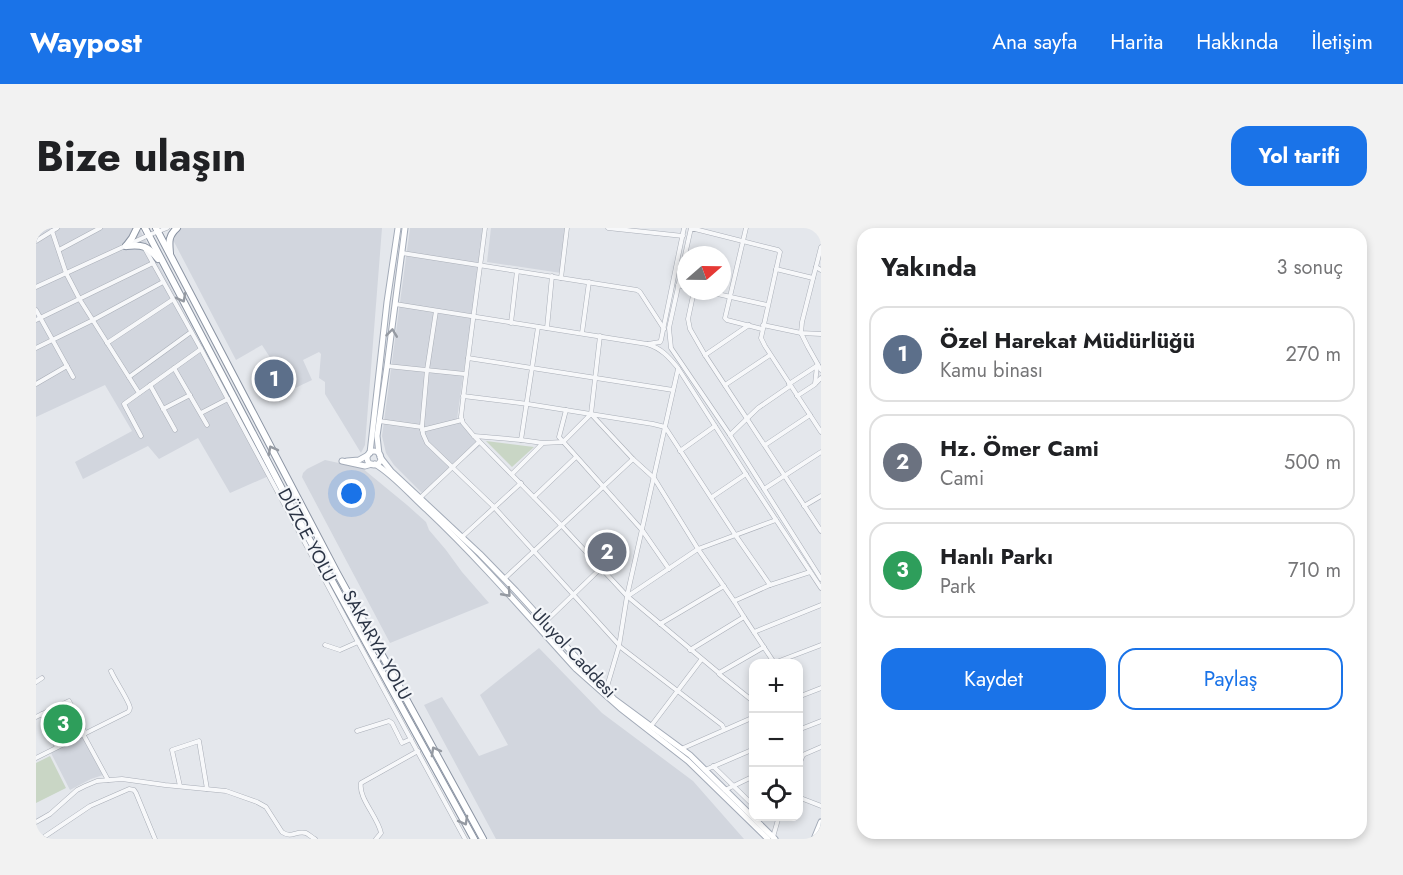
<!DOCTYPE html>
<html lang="tr">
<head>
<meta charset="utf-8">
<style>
	body { margin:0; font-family:Jost,sans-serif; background:#f2f2f2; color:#202124 }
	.controls { position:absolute; right:18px; bottom:18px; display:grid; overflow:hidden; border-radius:12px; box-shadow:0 3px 9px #0003 }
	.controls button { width:54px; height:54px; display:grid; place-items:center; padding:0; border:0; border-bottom:2px solid #e0e0e0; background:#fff; color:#202124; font:30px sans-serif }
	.compass { position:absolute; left:641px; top:18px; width:54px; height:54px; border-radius:50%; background:#fff; box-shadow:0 3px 9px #0003; rotate:70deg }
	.you { position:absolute; left:316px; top:266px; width:21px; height:21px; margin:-15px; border:4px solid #fff; border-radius:50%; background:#1a73e8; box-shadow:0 0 0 9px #1a73e833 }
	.badge { display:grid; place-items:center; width:39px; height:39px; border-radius:50%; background:#1a73e8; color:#fff; font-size:20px; font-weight:700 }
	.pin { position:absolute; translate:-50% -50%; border:3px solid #fff; box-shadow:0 2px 6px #0006 }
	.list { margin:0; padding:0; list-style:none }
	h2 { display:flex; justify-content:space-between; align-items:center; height:78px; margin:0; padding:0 24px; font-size:26px }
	h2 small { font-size:20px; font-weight:400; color:#757577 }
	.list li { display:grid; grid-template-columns:39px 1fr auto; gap:18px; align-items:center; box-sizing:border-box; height:96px; margin:0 12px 12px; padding:0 12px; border:2px solid #e0e0e0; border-radius:18px }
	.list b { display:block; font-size:22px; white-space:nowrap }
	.list p { margin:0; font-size:20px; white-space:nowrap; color:#757577 }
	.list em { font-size:20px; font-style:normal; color:#757577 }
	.actions { display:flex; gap:12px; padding:18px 24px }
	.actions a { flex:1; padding:14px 0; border:2px solid #1a73e8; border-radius:18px; text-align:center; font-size:21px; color:#1a73e8 }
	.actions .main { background:#1a73e8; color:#fff }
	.icon { flex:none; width:33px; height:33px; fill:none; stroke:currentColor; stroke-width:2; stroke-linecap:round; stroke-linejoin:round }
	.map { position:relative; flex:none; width:785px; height:611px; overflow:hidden; border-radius:18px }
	header { display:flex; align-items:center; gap:36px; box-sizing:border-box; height:84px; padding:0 30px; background:#1a73e8; color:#fff }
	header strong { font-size:28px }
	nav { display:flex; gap:33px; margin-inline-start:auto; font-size:21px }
	.intro { display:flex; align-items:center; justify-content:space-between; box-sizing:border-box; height:144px; padding:0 36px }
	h1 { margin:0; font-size:42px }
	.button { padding:15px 27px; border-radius:18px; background:#1a73e8; color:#fff; font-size:21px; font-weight:700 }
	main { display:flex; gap:36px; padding:0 36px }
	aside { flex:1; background:#fff; border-radius:18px; box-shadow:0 3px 9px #0003 }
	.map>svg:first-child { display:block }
	.built { fill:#d2d6de }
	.green { fill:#c9d6c5 }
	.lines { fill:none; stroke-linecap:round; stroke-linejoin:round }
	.minor-casing { stroke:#a9aeb7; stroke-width:5 }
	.major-casing { stroke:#a3abb8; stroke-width:7 }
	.highway-casing { stroke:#8b94a3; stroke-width:8 }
	.minor { stroke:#f7f8fa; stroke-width:4 }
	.major { stroke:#fff; stroke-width:5 }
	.highway { stroke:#fff; stroke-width:6 }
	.oneway { stroke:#959aa2 }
	.labels { text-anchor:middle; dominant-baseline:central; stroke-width:4.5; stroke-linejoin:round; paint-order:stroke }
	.street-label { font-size:18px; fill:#2b3445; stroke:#f4f6f9 }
</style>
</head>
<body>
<header>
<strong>Waypost</strong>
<nav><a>Ana sayfa</a><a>Harita</a><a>Hakkında</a><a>İletişim</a></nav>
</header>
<div class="intro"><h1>Bize ulaşın</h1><a class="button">Yol tarifi</a></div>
<main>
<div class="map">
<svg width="785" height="611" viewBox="0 0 785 611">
	<rect width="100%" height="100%" fill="#e4e7ec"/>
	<!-- built -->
	<g class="built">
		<polygon points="0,0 103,0 235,247 194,265 162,210 123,231 112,218 47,251 39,234 96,203 69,157 0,189"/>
		<polygon points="144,0 346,0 329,217 325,225 289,166 289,154 283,150 285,126 283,124 267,132 276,152 255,162 226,117 200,132 136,10 140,2"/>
		<polygon points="374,0 448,0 421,191 444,218 387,266 358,237 350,225 346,208"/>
		<polygon points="455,0 531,0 525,45 451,34"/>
		<polygon points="289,232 326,240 371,277 390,294 393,302 410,322 426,344 453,375 354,415 266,249 267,245 271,241"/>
		<polygon points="503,420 566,485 657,553 708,611 460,611 388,477 406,469 443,528 472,517 444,467"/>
		<polygon points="46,509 67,547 55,551 34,562 15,525"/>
	</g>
	<!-- green -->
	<g class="green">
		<polygon points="450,213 498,219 476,239"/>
		<polygon points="31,477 44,501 44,504 22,514 10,490 10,487"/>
		<polygon points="14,528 30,560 0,575 0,535"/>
	</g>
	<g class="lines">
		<defs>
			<g id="minor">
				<path d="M 449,0 C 441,63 432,126 425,189 L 427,195 L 437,207 L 526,298 L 591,368 L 683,445 L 728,419"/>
				<polyline points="572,0 647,8"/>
				<polyline points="710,0 689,90 691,92 726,101"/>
				<polyline points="16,3 30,45 44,72 103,165"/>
				<polyline points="0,13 21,0"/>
				<polyline points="108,19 165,121 322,414 429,611"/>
				<polyline points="785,19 766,94 765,105 772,119 785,142"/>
				<polyline points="23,22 64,0"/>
				<polyline points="366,25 601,62 604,64 628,101"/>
				<polyline points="780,39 785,42"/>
				<polyline points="740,41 777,50"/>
				<polyline points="525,50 531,0"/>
				<polyline points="642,57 650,59"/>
				<polyline points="0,59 113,7 131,0"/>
				<polyline points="658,63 652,91 654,101 669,127 785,303"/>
				<polyline points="668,63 731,77"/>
				<path d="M 359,76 L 611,116 C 625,120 633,129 642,140 L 713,251 L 785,360"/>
				<polyline points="0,82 37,149"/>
				<polyline points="400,83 391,142 386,198 387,206 391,215 458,279 583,417"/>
				<polyline points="0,92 117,35"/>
				<polyline points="475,95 481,43"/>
				<polyline points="727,97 765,105 785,106"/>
				<polyline points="502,99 496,140 637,162"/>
				<polyline points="511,100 516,48"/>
				<polyline points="546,105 553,54"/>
				<polyline points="71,115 136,72"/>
				<polyline points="612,116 624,114 625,112 648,0"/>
				<polyline points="0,120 57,92 127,54"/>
				<polyline points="669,127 713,97"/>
				<polyline points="432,130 496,140 485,212 438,208"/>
				<polyline points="351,138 429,146"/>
				<polyline points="138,140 171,197"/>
				<polyline points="93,149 155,104"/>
				<polyline points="0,156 31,138"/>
				<polyline points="753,156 782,137"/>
				<polyline points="779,156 781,138"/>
				<polyline points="114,157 139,202"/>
				<polyline points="689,157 734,127"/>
				<polyline points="427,168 492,176 617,196 629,199 700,308 734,357"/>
				<polyline points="761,168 778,157 785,150"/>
				<polyline points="127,181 154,167"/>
				<polyline points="530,182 523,209 606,302 633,341"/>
				<polyline points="165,185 192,171"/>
				<polyline points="556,187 597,231 618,250 662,321 698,373 708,389"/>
				<polyline points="343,193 386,199"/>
				<polyline points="386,202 426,192"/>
				<polyline points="785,204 729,118 725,110 744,24 742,22 655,0 633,100 635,120 694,207 785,351"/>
				<polyline points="694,207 722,180 754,158"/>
				<polyline points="105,208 88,176 165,121"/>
				<polyline points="485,212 507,215 527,214 555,186 564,108"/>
				<polyline points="729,217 774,187"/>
				<polyline points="644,223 679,198"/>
				<polyline points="476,246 506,216"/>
				<polyline points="728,261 785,224"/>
				<polyline points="498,269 540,229"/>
				<polyline points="676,269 710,246"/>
				<polyline points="384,270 443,214"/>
				<polyline points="768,278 785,268"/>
				<polyline points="426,309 485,255"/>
				<polyline points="468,351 597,231"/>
				<polyline points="592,368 662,321 740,292"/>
				<polyline points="698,373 734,357 774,344"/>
				<polyline points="509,394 565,340"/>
				<polyline points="624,396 688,358"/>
				<polyline points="718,404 785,377"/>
				<polyline points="289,417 304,422 322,414"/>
				<polyline points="583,418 686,497 688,501"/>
				<polyline points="654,422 708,389 739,436"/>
				<polyline points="738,435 785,417"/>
				<polyline points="683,446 718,474"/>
				<polyline points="0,454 6,450"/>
				<polyline points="570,464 570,462 583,418 591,368 642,141"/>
				<polyline points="762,469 785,460"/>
				<polyline points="6,486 21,519"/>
				<polyline points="0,489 33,473 49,505"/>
				<polyline points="615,498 665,432"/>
				<polyline points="762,502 785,493"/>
				<polyline points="321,503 353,493 356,495 366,515 375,511"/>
				<polyline points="47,506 72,552"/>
				<polyline points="645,521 718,489"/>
				<polyline points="762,529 785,519"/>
				<path d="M 0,530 L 92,484 C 93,483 94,481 94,480 C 94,474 78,451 75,443"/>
				<polyline points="677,538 718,578"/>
				<polyline points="762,539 767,527"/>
				<polyline points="669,542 718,521"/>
				<polyline points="144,558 136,522 163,513 171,561"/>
				<polyline points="689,562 718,548"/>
				<polyline points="762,569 785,578"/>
				<path d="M 0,594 L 14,586 L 41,562 L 49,558 L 61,553 L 86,551 L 129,557 L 190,563 L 221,574 L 230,579 L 246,604 C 256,611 260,602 270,605 C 272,606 277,610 279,611"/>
				<polyline points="737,609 743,588"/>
				<polyline points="5,611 54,578 93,561 98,562 100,565 119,611"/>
				<path d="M 340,611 L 345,605 C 342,589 322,570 325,555 L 382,523"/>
			</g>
			<g id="major">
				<circle cx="338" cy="230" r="7"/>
				<polyline points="334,225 351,74 362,0"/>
				<polyline points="343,226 341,208 351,138 369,0"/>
				<polyline points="344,229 355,243 444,326 480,363 578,471 654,527 739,611"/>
				<polyline points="306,233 329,238 336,236"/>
				<polyline points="311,233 323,232 332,227"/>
				<path d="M 339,236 C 359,248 374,267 391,282 C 444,332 491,387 540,441 L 584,480 L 652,533 L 732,611"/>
				<polyline points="778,611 785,594"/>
			</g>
			<g id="highway">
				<polyline points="109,0 255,278 438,611"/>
				<polyline points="120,0 301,345 447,611"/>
				<path d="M 90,18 C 106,16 112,18 122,31"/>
				<polyline points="90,18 96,10 101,0"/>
				<path d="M 134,25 C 133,14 132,8 141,0"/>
			</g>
		</defs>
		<!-- minor casing -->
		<use href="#minor" class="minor-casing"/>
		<!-- major casing -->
		<use href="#major" class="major-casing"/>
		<!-- highway casing -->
		<use href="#highway" class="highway-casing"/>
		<!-- minor -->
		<use href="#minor" class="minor"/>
		<!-- major -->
		<use href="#major" class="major"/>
		<!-- highway -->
		<use href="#highway" class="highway"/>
	</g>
	<!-- one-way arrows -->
	<defs><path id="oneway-chevron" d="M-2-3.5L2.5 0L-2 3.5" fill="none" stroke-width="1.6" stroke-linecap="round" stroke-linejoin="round" transform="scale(1.5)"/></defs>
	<g class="oneway">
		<use href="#oneway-chevron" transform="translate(146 70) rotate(62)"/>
		<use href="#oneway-chevron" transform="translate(356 105) rotate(-83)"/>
		<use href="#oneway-chevron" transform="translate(236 222) rotate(-118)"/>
		<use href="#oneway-chevron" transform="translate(471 365) rotate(48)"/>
		<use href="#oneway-chevron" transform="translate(399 523) rotate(-119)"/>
		<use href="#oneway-chevron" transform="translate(428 593) rotate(61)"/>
	</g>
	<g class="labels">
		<!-- street labels -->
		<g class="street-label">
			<text transform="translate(271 307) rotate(62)">DÜZCE YOLU</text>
			<text transform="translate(341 417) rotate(61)">SAKARYA YOLU</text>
			<text transform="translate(538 425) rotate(47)">Uluyol Caddesi</text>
		</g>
	</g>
</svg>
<div class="controls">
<button>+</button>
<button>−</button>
<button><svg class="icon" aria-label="locate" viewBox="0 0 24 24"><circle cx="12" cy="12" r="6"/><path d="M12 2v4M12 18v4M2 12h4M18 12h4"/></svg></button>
</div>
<svg class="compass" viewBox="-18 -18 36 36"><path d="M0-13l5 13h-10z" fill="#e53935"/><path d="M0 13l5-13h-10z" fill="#757577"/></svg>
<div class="you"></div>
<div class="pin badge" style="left:238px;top:151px;background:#5c6f8a">1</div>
<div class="pin badge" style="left:571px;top:324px;background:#6b7280">2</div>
<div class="pin badge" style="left:27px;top:496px;background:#2e9e5b">3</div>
</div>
<aside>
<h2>Yakında<small>3 sonuç</small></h2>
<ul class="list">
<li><span class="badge" style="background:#5c6f8a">1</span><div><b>Özel Harekat Müdürlüğü</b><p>Kamu binası</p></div><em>270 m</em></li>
<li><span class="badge" style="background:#6b7280">2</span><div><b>Hz. Ömer Cami</b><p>Cami</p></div><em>500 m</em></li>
<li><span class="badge" style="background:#2e9e5b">3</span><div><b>Hanlı Parkı</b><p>Park</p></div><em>710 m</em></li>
</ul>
<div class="actions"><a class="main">Kaydet</a><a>Paylaş</a></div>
</aside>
</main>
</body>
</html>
